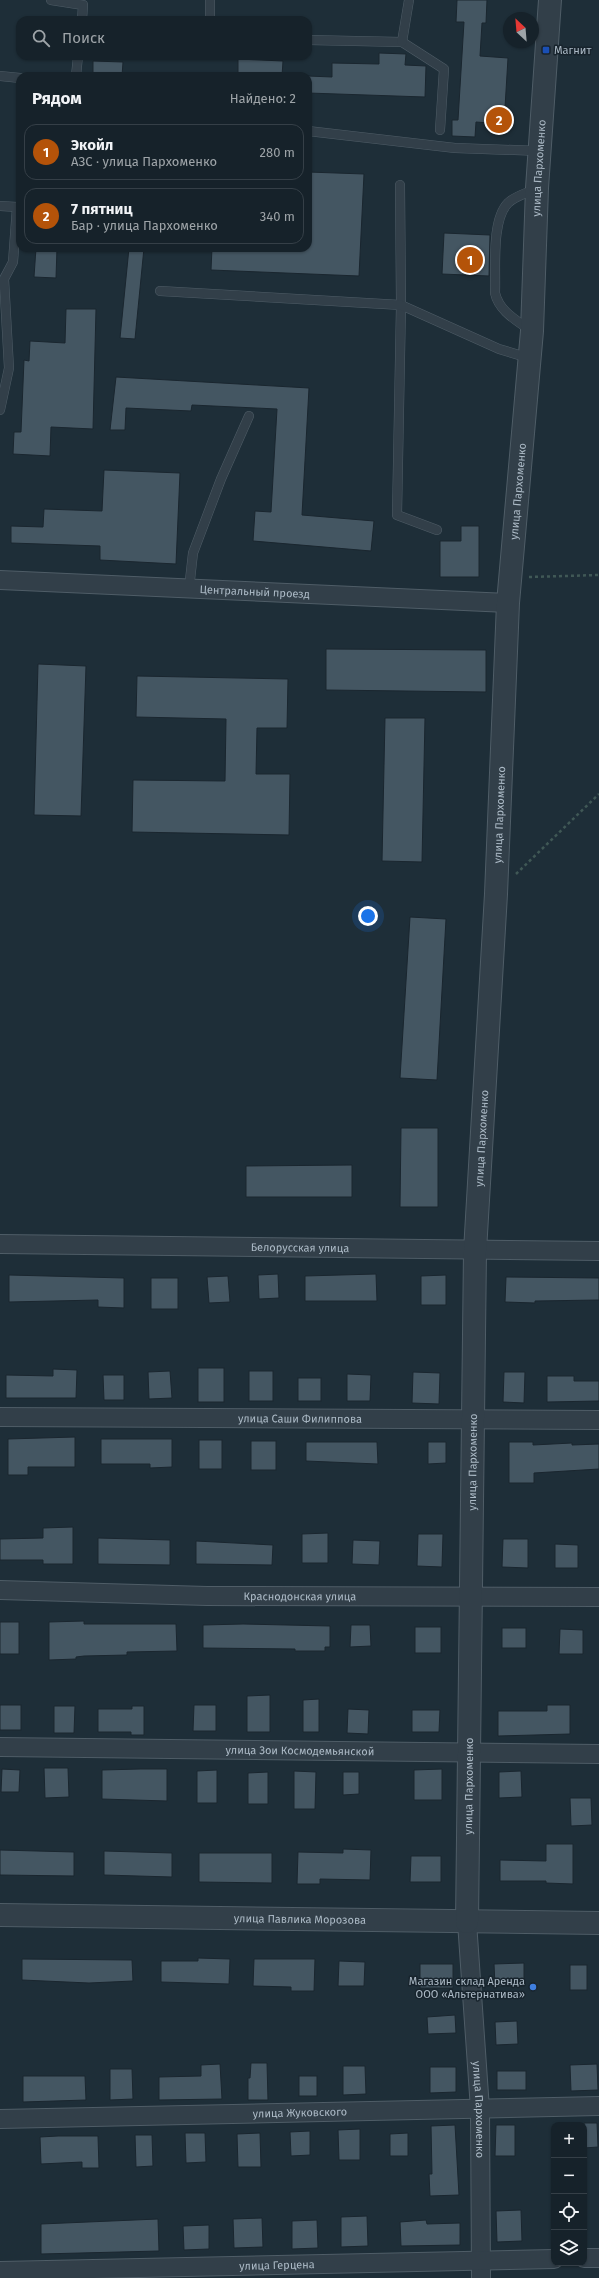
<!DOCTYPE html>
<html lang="ru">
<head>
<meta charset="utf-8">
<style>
	body { margin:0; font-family:"Fira Sans",sans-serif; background:#232f36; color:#f1f3f6 }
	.controls { position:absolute; right:12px; bottom:12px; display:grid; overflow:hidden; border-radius:8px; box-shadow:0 1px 3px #0004 }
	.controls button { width:36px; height:36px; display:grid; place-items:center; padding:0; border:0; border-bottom:1px solid #353f47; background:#16222a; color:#f1f3f6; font:20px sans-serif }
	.compass { position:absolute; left:503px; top:12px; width:36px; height:36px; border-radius:50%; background:#16222a; box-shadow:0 1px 3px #0004; rotate:334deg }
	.you { position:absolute; left:368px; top:916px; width:14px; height:14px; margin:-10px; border:3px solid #fff; border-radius:50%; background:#1a73e8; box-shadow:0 0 0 6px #1a73e833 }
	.badge { display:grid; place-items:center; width:26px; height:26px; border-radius:50%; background:#b45309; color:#fff; font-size:13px; font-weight:700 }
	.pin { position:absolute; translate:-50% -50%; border:2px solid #fff; box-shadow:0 1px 4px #0006 }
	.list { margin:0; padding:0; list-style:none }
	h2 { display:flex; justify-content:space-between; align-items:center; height:52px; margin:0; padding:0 16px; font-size:17px }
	h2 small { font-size:13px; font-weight:400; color:#9ea4a8 }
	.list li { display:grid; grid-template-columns:26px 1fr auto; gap:12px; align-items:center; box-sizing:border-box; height:56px; margin:0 8px 8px; padding:0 8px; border:1px solid #353f47; border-radius:12px }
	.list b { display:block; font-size:15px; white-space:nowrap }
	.list p { margin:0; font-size:13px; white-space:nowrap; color:#9ea4a8 }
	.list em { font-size:13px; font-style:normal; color:#9ea4a8 }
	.icon { flex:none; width:22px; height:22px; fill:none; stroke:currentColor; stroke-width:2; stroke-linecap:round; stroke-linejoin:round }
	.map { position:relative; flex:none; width:599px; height:2278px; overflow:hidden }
	.search { position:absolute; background:#16222a; box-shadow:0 1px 3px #0004; left:16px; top:16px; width:296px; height:44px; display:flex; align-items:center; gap:10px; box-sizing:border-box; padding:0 14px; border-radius:12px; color:#9ea4a8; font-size:15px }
	.panel { position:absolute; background:#16222a; box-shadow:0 1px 3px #0004; left:16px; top:72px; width:296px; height:180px; border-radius:12px }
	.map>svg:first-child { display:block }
	.building { fill:#445662; stroke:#1a262f }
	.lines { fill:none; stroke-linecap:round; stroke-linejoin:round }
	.service-casing { stroke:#4f5d67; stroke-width:10 }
	.minor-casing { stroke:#4f5d67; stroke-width:20 }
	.tertiary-casing { stroke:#4f5d67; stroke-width:24 }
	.path { stroke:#405856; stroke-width:2.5; stroke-dasharray:3 3; stroke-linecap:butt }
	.service { stroke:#323f49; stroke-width:9 }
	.minor { stroke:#323f49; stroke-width:18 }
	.tertiary { stroke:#323f49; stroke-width:22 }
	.transit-dot { fill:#1a4fb4; stroke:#18242d; stroke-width:1.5 }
	.shop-dot { fill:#3f7fe0; stroke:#18242d; stroke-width:1.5 }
	.labels { text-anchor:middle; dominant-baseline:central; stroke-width:3; stroke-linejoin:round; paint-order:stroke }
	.poi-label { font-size:11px; fill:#acbac6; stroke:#18242d; text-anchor:start }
	.street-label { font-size:11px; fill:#acbac6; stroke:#18242d }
</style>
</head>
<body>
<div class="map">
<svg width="599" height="2278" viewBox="0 0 599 2278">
	<rect width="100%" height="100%" fill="#1e2e38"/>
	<!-- building -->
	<g class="building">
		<polygon points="457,0 487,0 486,23 482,23 480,56 508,58 504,124 476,122 475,137 452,136 452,120 458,120 464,22 456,22"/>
		<polygon points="379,53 406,54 405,65 426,66 425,97 308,93 308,76 332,77 332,63 379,64"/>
		<polygon points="238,59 283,61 282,76 238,76"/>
		<polygon points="93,61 123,62 122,76 93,76"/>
		<polygon points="308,172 364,174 359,276 211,270 212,248 308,248"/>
		<polygon points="444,233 490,235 489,276 442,274"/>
		<polygon points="36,248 57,248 56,278 34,277"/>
		<polygon points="129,248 144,248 135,339 120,338"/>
		<polygon points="66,309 96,309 93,429 51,427 50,456 13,454 14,432 21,432 24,360 29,361 30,341 65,343"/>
		<polygon points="116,377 309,388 302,515 374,521 371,551 253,541 255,511 271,512 277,409 192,405 191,411 126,408 125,430 110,430"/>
		<polygon points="104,470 180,473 176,564 100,560 100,546 11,543 11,526 43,527 44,509 102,511"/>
		<polygon points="461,526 479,526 479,577 440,577 440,541 461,541"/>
		<polygon points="326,649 486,650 486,692 326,690"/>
		<polygon points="38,664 86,666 81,816 34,815"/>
		<polygon points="137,676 288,679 287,728 257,728 256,774 290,774 289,835 132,832 133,780 225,781 226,719 136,717"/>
		<polygon points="385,718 425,718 422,862 382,861"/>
		<polygon points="410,917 446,919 437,1080 400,1078"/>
		<polygon points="401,1128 438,1128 438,1207 400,1207"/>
		<polygon points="352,1165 352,1197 246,1197 246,1166"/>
		<polygon points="278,1274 279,1298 259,1299 258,1275"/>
		<polygon points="376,1274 377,1301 305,1301 305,1276"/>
		<polygon points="9,1275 124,1278 124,1308 98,1307 98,1300 9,1302"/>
		<polygon points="446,1275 446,1305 421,1305 421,1276"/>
		<polygon points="228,1276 230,1302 209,1303 207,1277"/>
		<polygon points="506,1277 599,1278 599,1300 535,1301 535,1303 505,1302"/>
		<rect x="151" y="1278" width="27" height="31"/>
		<rect x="198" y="1368" width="26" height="34"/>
		<polygon points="53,1369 77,1370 76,1398 6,1398 6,1375 53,1376"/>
		<polygon points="170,1371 172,1398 149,1399 148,1372"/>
		<rect x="249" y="1371" width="24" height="30"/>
		<polygon points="413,1372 440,1373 439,1404 412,1403"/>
		<polygon points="504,1372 525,1372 524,1403 503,1402"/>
		<polygon points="347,1374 371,1375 370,1401 347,1401"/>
		<polygon points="103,1375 124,1375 124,1400 104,1400"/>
		<polygon points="547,1376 574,1376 574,1381 599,1381 599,1401 547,1402"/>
		<rect x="298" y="1378" width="23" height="23"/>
		<polygon points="75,1437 75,1467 28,1467 28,1475 8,1475 8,1439"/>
		<polygon points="101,1439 172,1439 172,1467 150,1468 150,1464 101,1464"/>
		<rect x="199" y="1440" width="23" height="29"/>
		<rect x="251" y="1441" width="25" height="29"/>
		<polygon points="306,1442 377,1442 378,1464 306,1461"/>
		<polygon points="428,1442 446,1442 446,1463 428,1464"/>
		<polygon points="509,1442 533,1442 533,1445 572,1443 572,1445 599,1444 599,1469 534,1473 534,1483 509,1483"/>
		<polygon points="73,1527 73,1564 43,1564 43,1560 0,1560 0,1539 43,1538 43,1528"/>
		<polygon points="328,1533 328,1563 302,1563 302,1534"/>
		<polygon points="418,1534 443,1534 442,1567 417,1566"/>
		<polygon points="98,1538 170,1540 170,1565 98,1564"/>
		<polygon points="503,1539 528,1539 528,1568 502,1567"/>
		<polygon points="353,1540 380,1541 379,1565 352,1564"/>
		<polygon points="196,1541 273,1545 272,1565 196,1564"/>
		<polygon points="555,1544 578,1545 578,1568 555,1568"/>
		<polygon points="84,1621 84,1624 176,1624 177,1651 127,1652 127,1655 84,1656 76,1657 76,1659 49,1660 49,1622"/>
		<rect x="0" y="1622" width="19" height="32"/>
		<polygon points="243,1624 330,1626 330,1647 325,1647 325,1651 295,1651 295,1649 203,1648 203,1625"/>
		<polygon points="351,1625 370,1625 371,1646 350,1647"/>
		<rect x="415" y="1627" width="26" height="26"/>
		<rect x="502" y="1628" width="24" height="20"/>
		<polygon points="560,1629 583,1630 583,1654 559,1654"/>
		<polygon points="270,1695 270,1732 247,1732 247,1696"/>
		<polygon points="319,1699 319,1732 303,1732 303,1700"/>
		<rect x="0" y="1705" width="21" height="25"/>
		<polygon points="194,1705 216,1705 216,1731 193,1731"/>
		<polygon points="547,1705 570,1705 570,1734 498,1736 498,1711 547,1711"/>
		<polygon points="54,1706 75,1706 74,1733 54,1733"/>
		<polygon points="132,1706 144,1706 144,1735 131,1735 131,1732 98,1732 98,1709 132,1709"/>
		<polygon points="348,1709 369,1710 368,1734 347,1733"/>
		<polygon points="412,1710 440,1710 439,1732 412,1732"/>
		<polygon points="44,1768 68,1768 69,1797 45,1798"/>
		<polygon points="2,1769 20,1770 19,1792 1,1792"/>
		<polygon points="140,1769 167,1769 167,1801 102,1799 102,1770"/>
		<polygon points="442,1769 442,1800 414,1800 414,1770"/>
		<polygon points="217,1770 217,1803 197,1803 197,1771"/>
		<polygon points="294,1771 316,1772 315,1809 294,1809"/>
		<polygon points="521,1771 522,1797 499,1798 499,1772"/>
		<polygon points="268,1772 268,1804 248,1804 248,1773"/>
		<polygon points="343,1772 359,1772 359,1794 343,1795"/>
		<polygon points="570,1798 591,1798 592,1825 571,1826"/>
		<polygon points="546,1844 573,1844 573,1884 546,1883 546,1881 500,1881 500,1860 546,1861"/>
		<polygon points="343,1849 371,1850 370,1880 320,1879 320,1884 297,1884 298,1852 343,1853"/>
		<polygon points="0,1850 74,1852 74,1876 0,1875"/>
		<polygon points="104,1851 172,1853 172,1877 104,1875"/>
		<polygon points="199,1853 272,1853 272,1883 199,1882"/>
		<polygon points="411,1856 441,1856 441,1882 410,1882"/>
		<polygon points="198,1958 230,1959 229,1984 161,1982 161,1961 198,1961"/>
		<polygon points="22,1959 132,1960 133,1981 89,1983 22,1980"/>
		<polygon points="254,1959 315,1959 314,1991 291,1991 291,1987 253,1986"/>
		<polygon points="339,1961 365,1962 364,1986 338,1986"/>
		<polygon points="524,1963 524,1986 495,1986 494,1964"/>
		<rect x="420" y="1964" width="33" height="24"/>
		<rect x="570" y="1965" width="17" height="25"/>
		<polygon points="455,2015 456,2033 428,2034 427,2017"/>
		<polygon points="517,2021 518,2044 496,2045 495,2022"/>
		<polygon points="251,2063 267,2063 268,2100 248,2100 248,2078 250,2078"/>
		<polygon points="220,2064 222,2099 159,2100 159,2077 201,2076 201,2065"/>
		<polygon points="597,2064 598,2090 571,2091 570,2065"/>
		<polygon points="343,2066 365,2066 366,2094 343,2095"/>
		<polygon points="430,2067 456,2067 456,2092 430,2093"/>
		<polygon points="110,2069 132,2069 133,2099 110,2100"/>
		<rect x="497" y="2071" width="29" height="19"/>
		<polygon points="23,2076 85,2076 86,2100 23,2102"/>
		<rect x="299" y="2076" width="18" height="20"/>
		<polygon points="584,2123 597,2123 598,2147 584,2148"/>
		<polygon points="455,2125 459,2195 430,2196 429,2174 432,2174 431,2126"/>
		<polygon points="496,2125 515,2125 515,2156 495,2156"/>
		<polygon points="360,2129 360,2160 339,2160 338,2130"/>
		<polygon points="310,2131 310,2155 291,2156 290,2132"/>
		<polygon points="185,2133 205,2133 206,2162 186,2163"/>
		<polygon points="260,2133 261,2167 238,2167 237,2134"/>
		<polygon points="408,2133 408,2156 390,2156 390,2134"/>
		<polygon points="135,2135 152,2135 153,2166 136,2167"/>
		<polygon points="58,2136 98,2136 99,2168 82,2168 82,2162 41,2164 40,2137"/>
		<polygon points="521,2210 522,2241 497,2242 496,2211"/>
		<polygon points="367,2216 368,2246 341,2247 341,2217"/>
		<polygon points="262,2218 263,2247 234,2248 233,2219"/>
		<polygon points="158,2219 159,2251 41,2254 41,2224"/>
		<polygon points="317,2220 318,2248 292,2249 292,2221"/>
		<polygon points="426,2220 427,2224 460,2223 460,2245 401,2246 400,2222"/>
		<polygon points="209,2225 209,2249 184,2250 183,2226"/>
	</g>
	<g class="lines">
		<defs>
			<g id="service">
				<polyline points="51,0 83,5 82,20"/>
				<polyline points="210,0 210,20"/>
				<polyline points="308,40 402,42 444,69 440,130"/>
				<polyline points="402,42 409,0"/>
				<polyline points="0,76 20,78"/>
				<polyline points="76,76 78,56"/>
				<polyline points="308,131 455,148 540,151"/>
				<polyline points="400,185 401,305 397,515 437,530"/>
				<polyline points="0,206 17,207 13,262 4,279 9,368 0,410"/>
				<polyline points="160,291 401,305 499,349 529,358"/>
				<path d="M 530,330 C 516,320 499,311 495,293 C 496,269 491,220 508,203 C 515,196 527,193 536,189"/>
				<polyline points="189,589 193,553 221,479 249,416"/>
			</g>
			<g id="minor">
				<path id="s1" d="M 0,580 L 508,603"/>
				<path id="s2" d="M 0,1244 L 599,1251"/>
				<path id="s3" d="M 0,1417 L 599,1420"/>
				<path id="s4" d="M 0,1590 L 207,1596 L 599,1597"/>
				<path id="s5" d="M 0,1747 L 599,1754"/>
				<path id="s6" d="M 467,1922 L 480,2109 L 481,2278"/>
				<path id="s7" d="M 0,2119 L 599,2106"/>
				<polyline points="584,2258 599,2258"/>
				<path id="s8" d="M 0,2271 L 554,2259"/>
			</g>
			<g id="tertiary">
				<path id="s9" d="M 0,1915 L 599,1923"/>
				<path id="s10" d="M 467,1922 L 475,1251 L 496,894 L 508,603 L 532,331 L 537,188 L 550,0"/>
			</g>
		</defs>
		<!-- service casing -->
		<use href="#service" class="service-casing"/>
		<!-- minor casing -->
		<use href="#minor" class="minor-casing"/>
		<!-- tertiary casing -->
		<use href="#tertiary" class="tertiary-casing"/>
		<!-- path -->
		<g class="path">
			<polyline points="529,577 599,575"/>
			<polyline points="516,874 599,794"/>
		</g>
		<!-- service -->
		<use href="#service" class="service"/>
		<!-- minor -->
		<use href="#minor" class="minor"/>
		<!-- tertiary -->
		<use href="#tertiary" class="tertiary"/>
	</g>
	<!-- markers -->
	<rect class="transit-dot" x="542" y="46" width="8" height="8" rx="2"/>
	<circle class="shop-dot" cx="533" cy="1987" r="4"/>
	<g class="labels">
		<!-- poi labels -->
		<g class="poi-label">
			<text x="554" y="50">Магнит</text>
			<text x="525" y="1981" text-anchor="end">Магазин склад Аренда<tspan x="525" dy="13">ООО «Альтернатива»</tspan></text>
		</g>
		<!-- street labels -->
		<g class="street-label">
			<text stroke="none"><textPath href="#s10" startOffset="1756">улица Пархоменко</textPath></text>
			<text stroke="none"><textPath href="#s10" startOffset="1432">улица Пархоменко</textPath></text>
			<text stroke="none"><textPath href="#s1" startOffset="255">Центральный проезд</textPath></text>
			<text stroke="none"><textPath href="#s10" startOffset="1108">улица Пархоменко</textPath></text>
			<text stroke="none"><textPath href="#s10" startOffset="784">улица Пархоменко</textPath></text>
			<text stroke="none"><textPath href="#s2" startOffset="300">Белорусская улица</textPath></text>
			<text stroke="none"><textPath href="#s3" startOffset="300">улица Саши Филиппова</textPath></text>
			<text stroke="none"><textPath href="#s10" startOffset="460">улица Пархоменко</textPath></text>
			<text stroke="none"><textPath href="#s4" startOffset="300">Краснодонская улица</textPath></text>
			<text stroke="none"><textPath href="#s5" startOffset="300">улица Зои Космодемьянской</textPath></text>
			<text stroke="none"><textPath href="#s10" startOffset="136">улица Пархоменко</textPath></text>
			<text stroke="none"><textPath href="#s9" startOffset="300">улица Павлика Морозова</textPath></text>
			<text stroke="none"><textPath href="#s6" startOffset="188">улица Пархоменко</textPath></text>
			<text stroke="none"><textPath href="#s7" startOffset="300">улица Жуковского</textPath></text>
			<text stroke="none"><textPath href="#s8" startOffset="277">улица Герцена</textPath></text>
		</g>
	</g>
</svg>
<div class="controls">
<button>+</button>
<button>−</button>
<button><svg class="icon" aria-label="locate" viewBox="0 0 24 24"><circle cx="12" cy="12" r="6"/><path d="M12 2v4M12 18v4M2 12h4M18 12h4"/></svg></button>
<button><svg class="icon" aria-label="layers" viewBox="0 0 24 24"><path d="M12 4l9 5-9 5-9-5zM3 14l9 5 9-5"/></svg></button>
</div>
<svg class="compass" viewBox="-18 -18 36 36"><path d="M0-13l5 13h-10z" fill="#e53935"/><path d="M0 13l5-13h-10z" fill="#9ea4a8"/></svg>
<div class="you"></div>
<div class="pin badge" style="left:470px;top:260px">1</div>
<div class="pin badge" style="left:499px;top:120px">2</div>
<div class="search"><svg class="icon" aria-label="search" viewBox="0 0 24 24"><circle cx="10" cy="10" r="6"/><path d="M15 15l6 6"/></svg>Поиск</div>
<section class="panel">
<h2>Рядом<small>Найдено: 2</small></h2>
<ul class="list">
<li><span class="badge">1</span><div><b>Экойл</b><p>АЗС · улица Пархоменко</p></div><em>280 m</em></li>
<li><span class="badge">2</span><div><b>7 пятниц</b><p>Бар · улица Пархоменко</p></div><em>340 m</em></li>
</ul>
</section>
</div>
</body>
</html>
